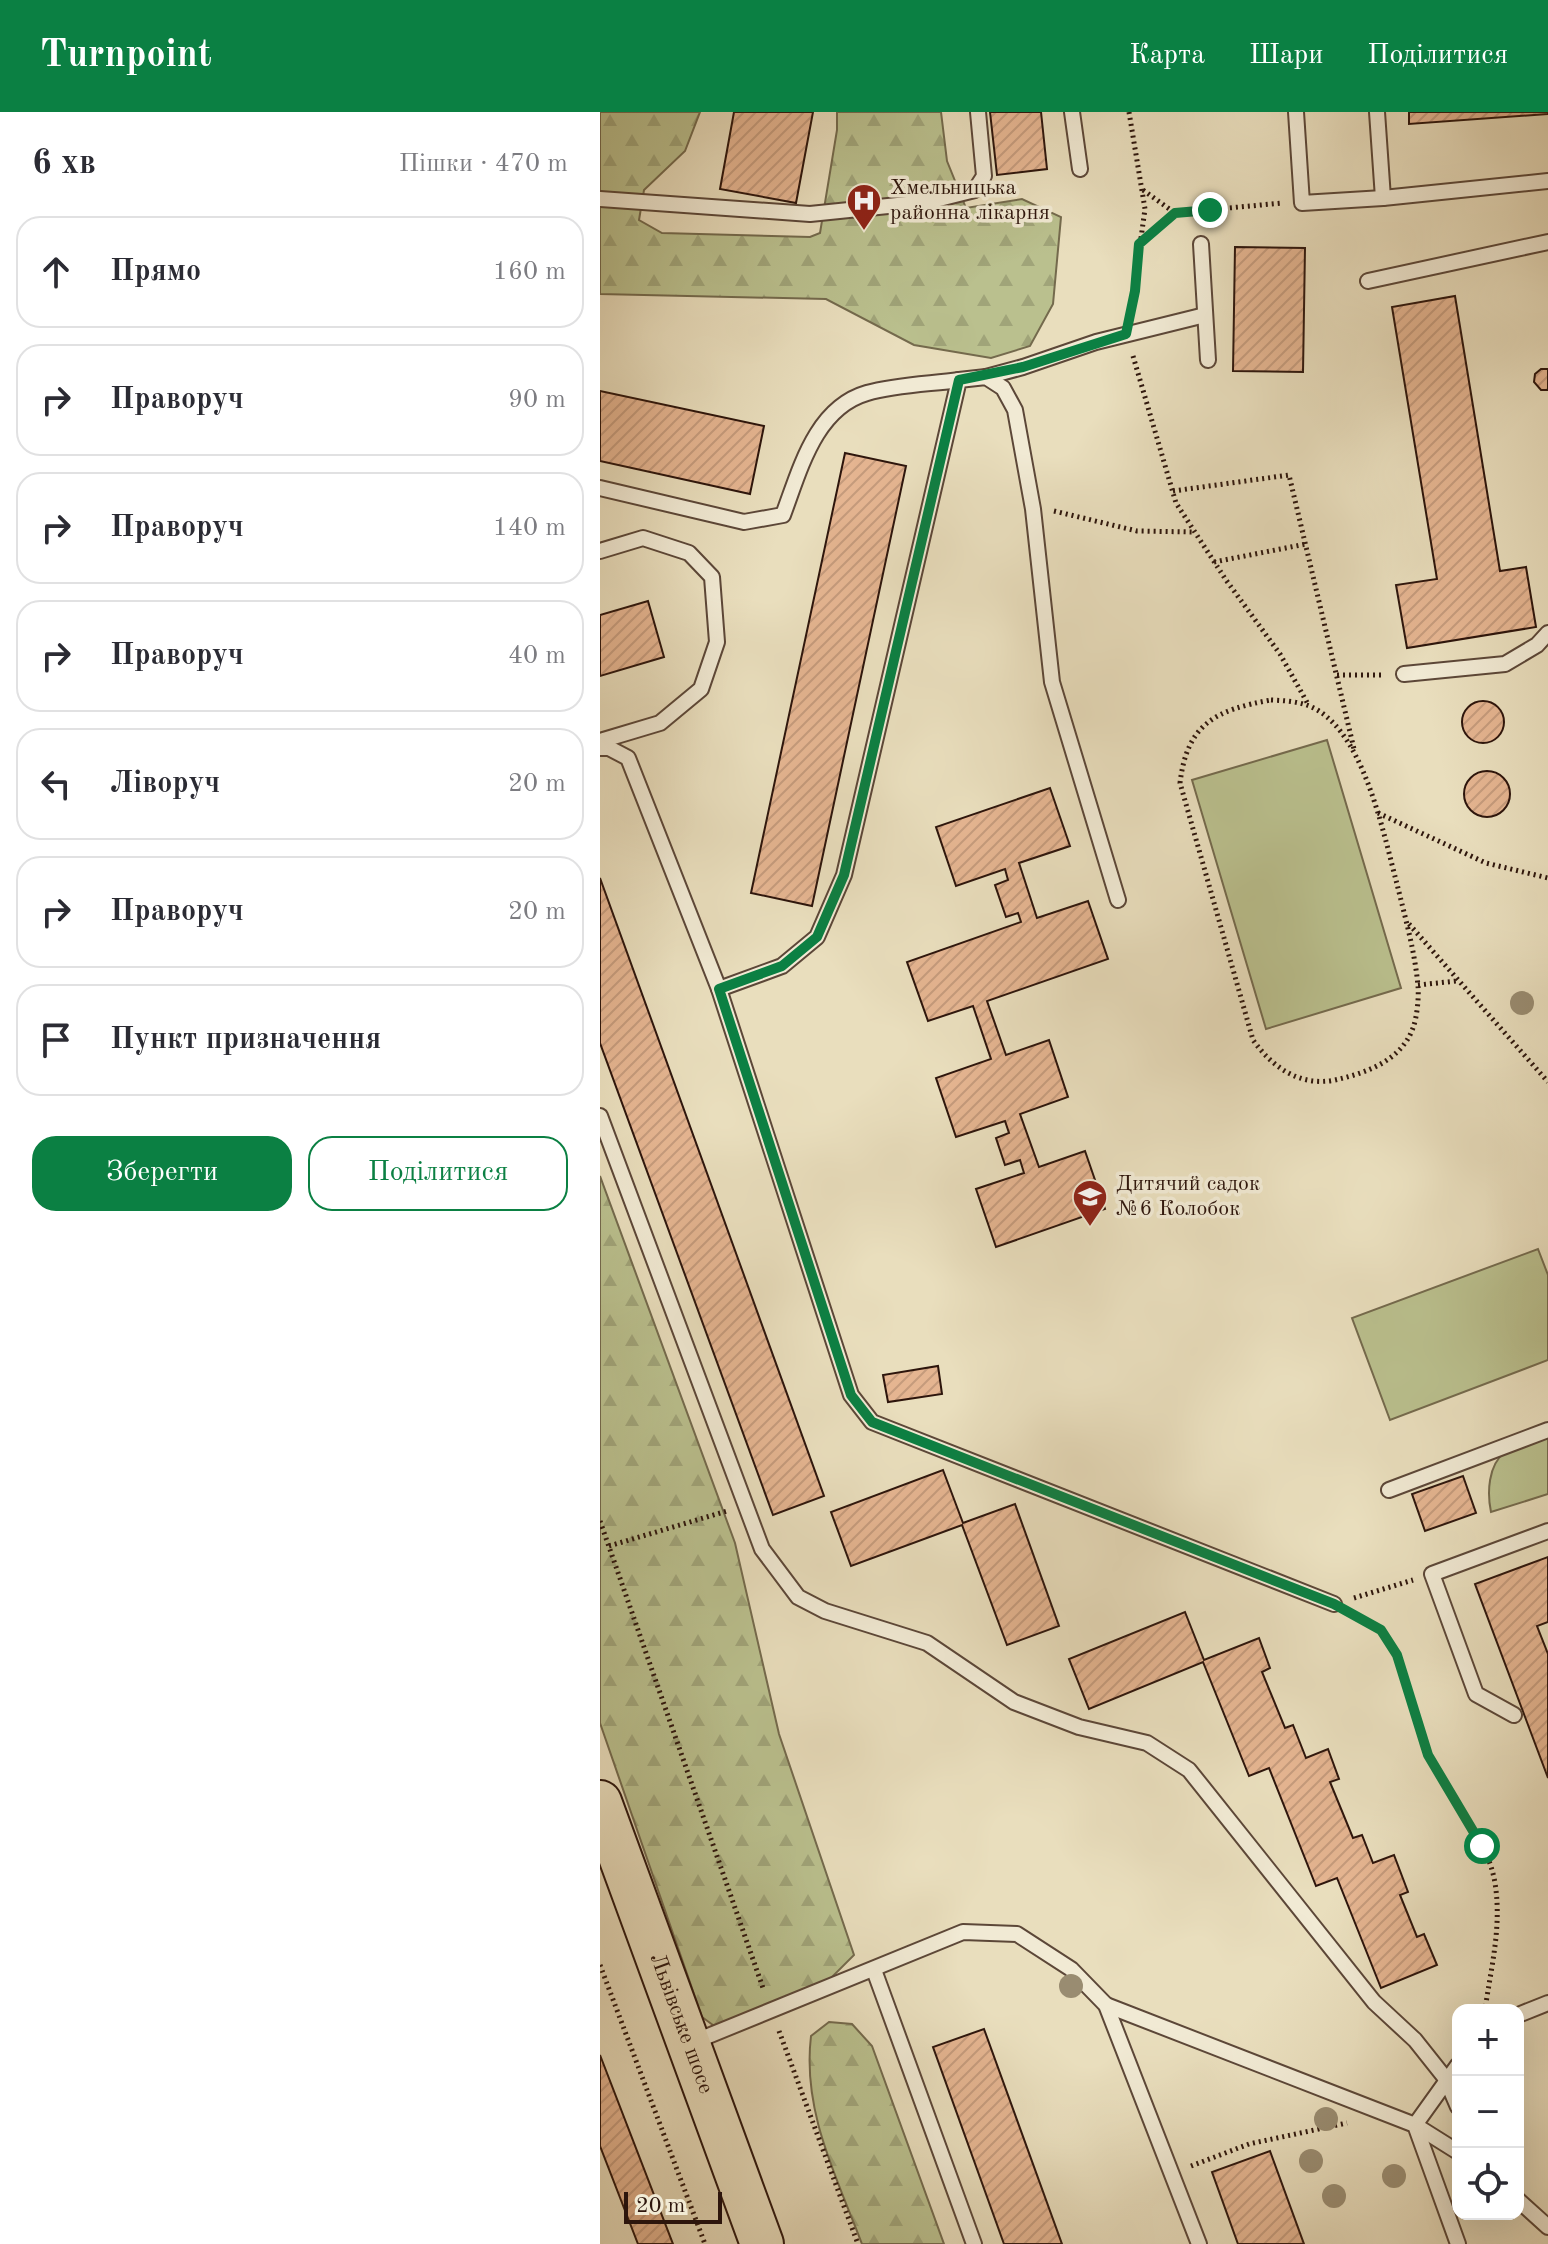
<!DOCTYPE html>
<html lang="uk">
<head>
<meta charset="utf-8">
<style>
	body { margin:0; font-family:"Old Standard TT",serif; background:#f7f7f7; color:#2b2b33 }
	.controls { position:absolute; right:24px; bottom:24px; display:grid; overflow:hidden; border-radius:16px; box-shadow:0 8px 32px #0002 }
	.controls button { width:72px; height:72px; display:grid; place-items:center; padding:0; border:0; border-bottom:2px solid #e1e1e2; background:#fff; color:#2b2b33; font:40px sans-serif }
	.scale { position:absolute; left:24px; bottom:20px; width:98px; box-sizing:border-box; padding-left:8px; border:4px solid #2d150c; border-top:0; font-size:22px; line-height:28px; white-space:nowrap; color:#2d150c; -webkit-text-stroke:6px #f1ead4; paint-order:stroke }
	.stop { position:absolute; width:24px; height:24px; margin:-18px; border:6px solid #0b8043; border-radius:50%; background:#fff }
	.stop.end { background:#0b8043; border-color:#fff; box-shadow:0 2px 8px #0008 }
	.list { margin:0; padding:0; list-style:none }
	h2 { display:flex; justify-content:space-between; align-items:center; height:104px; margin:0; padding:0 32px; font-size:34px }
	h2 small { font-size:26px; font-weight:400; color:#7c7c81 }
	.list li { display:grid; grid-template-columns:52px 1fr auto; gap:24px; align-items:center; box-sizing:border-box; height:112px; margin:0 16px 16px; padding:0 16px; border:2px solid #e1e1e2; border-radius:24px }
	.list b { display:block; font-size:30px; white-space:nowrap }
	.list em { font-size:26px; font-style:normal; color:#7c7c81 }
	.actions { display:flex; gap:16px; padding:24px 32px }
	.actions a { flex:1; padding:18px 0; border:2px solid #0b8043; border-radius:24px; text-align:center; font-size:28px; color:#0b8043 }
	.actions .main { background:#0b8043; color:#fff }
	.icon { flex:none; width:44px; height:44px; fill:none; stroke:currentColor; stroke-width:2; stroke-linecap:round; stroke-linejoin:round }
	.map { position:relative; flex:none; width:948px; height:2132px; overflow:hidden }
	header { display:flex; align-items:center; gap:48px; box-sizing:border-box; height:112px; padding:0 40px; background:#0b8043; color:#fff }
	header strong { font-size:38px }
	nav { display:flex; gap:44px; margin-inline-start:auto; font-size:28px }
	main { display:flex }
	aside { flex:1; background:#fff }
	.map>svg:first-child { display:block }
	.grass { fill:#bac08e; stroke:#746a4d; stroke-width:2 }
	.forest { fill:url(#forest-firs); stroke:#746a4d; stroke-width:2 }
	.building { fill:url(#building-hatch); stroke:#2d150c; stroke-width:2 }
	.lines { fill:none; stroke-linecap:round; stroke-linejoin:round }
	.lane-casing { stroke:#5c4738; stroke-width:18 }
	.primary-casing { stroke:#2d150c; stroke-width:46 }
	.path { stroke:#2d150c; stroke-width:5; stroke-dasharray:2 4; stroke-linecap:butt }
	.lane { stroke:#f1ead4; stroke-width:14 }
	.primary { stroke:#e9debd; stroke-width:42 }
	.tree { fill:#998c71 }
	.route { stroke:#0b8043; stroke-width:10 }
	.labels { text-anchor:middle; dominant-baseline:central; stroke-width:7; stroke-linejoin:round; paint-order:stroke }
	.poi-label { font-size:22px; fill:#2d150c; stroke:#f1ead4; text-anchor:start }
	.street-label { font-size:22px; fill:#2d150c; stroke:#f1ead4 }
</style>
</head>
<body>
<header>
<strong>Turnpoint</strong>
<nav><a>Карта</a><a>Шари</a><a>Поділитися</a></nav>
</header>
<main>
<aside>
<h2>6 хв<small>Пішки · 470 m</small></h2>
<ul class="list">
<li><svg class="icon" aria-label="ahead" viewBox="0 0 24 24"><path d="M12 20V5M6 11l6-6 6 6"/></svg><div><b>Прямо</b></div><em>160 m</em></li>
<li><svg class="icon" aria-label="right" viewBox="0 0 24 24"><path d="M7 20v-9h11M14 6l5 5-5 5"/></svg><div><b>Праворуч</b></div><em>90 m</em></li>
<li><svg class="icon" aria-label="right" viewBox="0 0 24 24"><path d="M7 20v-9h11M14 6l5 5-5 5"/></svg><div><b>Праворуч</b></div><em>140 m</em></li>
<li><svg class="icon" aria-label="right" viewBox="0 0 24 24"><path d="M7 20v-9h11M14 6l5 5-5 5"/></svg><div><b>Праворуч</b></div><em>40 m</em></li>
<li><svg class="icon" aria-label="left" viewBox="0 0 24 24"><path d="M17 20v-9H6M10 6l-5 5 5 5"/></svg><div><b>Ліворуч</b></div><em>20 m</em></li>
<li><svg class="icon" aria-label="right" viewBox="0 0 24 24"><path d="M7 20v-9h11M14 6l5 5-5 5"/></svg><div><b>Праворуч</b></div><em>20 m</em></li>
<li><svg class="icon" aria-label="arrive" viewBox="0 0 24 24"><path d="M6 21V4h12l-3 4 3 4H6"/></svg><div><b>Пункт призначення</b></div></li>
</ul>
<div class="actions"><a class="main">Зберегти</a><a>Поділитися</a></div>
</aside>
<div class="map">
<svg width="948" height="2132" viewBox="0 0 948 2132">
	<defs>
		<pattern id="forest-firs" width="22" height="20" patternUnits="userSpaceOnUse" patternTransform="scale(2)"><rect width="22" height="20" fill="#bac08e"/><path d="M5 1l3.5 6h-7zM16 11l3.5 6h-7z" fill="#a0a479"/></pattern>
		<pattern id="building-hatch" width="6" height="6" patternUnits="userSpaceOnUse" patternTransform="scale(2)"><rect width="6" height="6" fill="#e5b591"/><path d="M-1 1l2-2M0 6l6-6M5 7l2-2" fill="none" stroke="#c59b7c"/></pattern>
	</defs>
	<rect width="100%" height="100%" fill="#e9debd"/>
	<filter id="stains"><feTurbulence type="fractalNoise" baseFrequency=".0025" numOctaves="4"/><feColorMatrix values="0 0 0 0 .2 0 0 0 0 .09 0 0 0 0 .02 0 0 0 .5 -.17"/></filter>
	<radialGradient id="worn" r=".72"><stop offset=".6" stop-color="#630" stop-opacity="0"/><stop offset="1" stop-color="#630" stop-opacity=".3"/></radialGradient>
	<!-- grass -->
	<g class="grass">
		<polygon points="727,628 801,876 666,917 592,668"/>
		<polygon points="938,1137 948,1163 948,1248 790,1308 752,1206"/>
		<path d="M 948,1325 L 948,1382 L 891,1400 C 887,1381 888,1353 905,1340 C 913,1333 937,1328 948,1325 Z"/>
	</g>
	<!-- forest -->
	<g class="forest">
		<polygon points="0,0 100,0 85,39 44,78 39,108 62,121 210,125 220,121 237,18 237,0 341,0 347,49 366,96 422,87 461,105 453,192 430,234 391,246 314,233 226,187 0,182"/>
		<polygon points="0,1064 135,1431 179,1622 254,1843 228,1869 117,1916 102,1905 0,1611"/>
		<path d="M 229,1910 L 252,1912 L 272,1934 L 344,2132 L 262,2132 C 236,2063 202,1999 211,1924 Z"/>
	</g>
	<!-- building -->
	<g class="building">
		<polygon points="134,0 213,0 196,91 120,77"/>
		<polygon points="390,0 441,0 447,57 397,63"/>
		<polygon points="809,0 948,0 948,2 809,12"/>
		<polygon points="635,135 705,136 703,260 633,259"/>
		<polygon points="855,184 900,459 926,455 936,515 807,536 796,473 837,467 792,195"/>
		<polygon points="941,257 948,257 948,278 941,278 934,270 935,262"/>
		<polygon points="0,279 164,314 150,382 0,349"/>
		<polygon points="245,341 306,354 212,794 151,781"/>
		<polygon points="48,489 64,545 0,564 0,503"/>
		<circle cx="883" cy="610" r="21"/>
		<circle cx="887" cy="682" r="23"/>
		<polygon points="450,676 470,734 419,751 437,806 488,789 508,847 387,889 406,943 449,928 468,985 420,1002 439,1055 485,1039 505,1097 396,1135 376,1077 424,1061 420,1048 405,1053 396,1026 409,1021 405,1009 356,1025 336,966 391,947 373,894 328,909 307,850 421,810 418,801 406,805 395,773 408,768 405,757 356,774 336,715"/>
		<polygon points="0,766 224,1384 173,1403 0,931"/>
		<polygon points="338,1254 342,1282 288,1290 283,1263"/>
		<polygon points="343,1358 363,1411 415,1392 459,1514 407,1533 362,1413 251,1454 231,1400"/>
		<polygon points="863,1364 876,1401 825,1419 812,1382"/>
		<polygon points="948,1445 948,1510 937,1514 948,1542 948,1666 875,1472"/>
		<polygon points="585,1500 604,1548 659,1526 670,1556 662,1560 685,1616 693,1613 706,1646 728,1637 739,1667 730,1670 753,1726 762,1723 773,1751 794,1743 808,1780 800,1783 817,1825 824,1822 837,1853 781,1876 737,1766 716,1774 669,1656 649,1664 603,1550 489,1597 469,1547"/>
		<polygon points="384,1917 462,2132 404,2132 333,1935"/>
		<polygon points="0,1943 73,2132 38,2132 0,2034"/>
		<polygon points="670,2039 704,2132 638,2132 612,2060"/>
	</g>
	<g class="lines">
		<defs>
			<g id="lane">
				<polyline points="472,0 480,57"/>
				<polyline points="696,0 702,91 783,86 948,69"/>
				<polyline points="777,0 783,86"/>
				<polyline points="0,87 210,102 327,90 375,78 384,64 378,0"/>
				<polyline points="601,132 608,248"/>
				<polyline points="768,169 948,130"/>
				<polyline points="386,265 423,255 496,230 605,203"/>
				<path d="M 0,376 L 144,410 L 183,403 C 200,358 215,296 267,281 C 295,273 329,272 359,268"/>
				<polyline points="0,439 43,426 89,441 112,465 117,530 101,577 60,611 0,629"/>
				<polyline points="804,562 905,552 937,533 948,521"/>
				<polyline points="0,636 9,636 28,646 119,877 251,1283 272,1310 734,1492"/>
				<polyline points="119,877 182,854 217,825 244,763 359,268 386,265 403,276 415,298 433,397 452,570 518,788"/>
				<polyline points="0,1004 162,1437 198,1485 225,1499 327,1531 414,1590 479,1615 547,1631 589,1658 774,1890 815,1928 846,1967 858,1995"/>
				<polyline points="789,1378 948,1318"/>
				<polyline points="914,1603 876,1582 832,1462 948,1419"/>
				<polyline points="274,1858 374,2132"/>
				<polyline points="506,1893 815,2013 858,2132"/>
				<polyline points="918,1903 948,1891"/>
				<polyline points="91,1931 363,1820 417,1822 471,1857 506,1893 599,2132"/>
				<polyline points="858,1953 815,2013 858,2040"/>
				<polyline points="918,2088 948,2115"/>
			</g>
			<g id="primary">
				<path id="s1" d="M 0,1690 L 162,2132"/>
			</g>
		</defs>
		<!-- lane casing -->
		<use href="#lane" class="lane-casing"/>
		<!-- primary casing -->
		<use href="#primary" class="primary-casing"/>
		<!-- path -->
		<g class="path">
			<polyline points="529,0 545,97 531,199"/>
			<polyline points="543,78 575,101"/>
			<polyline points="539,131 575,101 682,91"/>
			<polyline points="533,244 576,391 626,468 680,542 708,592"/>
			<polyline points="573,379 689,363 754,637"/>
			<polyline points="454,399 537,419 594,420"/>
			<polyline points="614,450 706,432"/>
			<polyline points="737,563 783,563"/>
			<path d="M 671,588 C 692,589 710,590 727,605 C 767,639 784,723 797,772 C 805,805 815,840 818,874 C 819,886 817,905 813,916 C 801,949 766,961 735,968 C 700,975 672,955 653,928 L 580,671 C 587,612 615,598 671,588 Z"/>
			<polyline points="778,701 886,751 948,766"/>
			<polyline points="809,812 948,970"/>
			<polyline points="818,873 857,869"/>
			<polyline points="0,1409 163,1876"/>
			<polyline points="9,1434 127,1399"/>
			<polyline points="754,1486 813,1468"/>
			<path d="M 754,1503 C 764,1508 778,1513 784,1523 C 807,1558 811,1603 828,1642 C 847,1686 887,1723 895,1771 C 902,1815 891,1855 885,1898"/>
			<polyline points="0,1853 105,2132"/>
			<polyline points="179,1919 258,2132"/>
			<polyline points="591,2054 649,2032 747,2011"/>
		</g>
		<!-- lane -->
		<use href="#lane" class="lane"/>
		<!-- primary -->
		<use href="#primary" class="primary"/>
	</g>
	<!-- trees -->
	<g class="tree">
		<circle cx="922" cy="891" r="12"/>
		<circle cx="471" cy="1874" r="12"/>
		<circle cx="726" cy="2007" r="12"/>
		<circle cx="711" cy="2049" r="12"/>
		<circle cx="794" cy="2064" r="12"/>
		<circle cx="734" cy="2084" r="12"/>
	</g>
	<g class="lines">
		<!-- route -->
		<polyline class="route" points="610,98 575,101 539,132 535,179 526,222 423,255 359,268 244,763 217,825 182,854 119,877 251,1283 272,1310 734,1492 781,1518 797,1543 828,1643 882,1734"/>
	</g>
	<!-- icons -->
	<defs>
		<symbol id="hospital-pin" viewBox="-11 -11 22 30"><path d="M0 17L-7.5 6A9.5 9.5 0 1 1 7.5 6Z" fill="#8f2418" stroke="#f1ead4"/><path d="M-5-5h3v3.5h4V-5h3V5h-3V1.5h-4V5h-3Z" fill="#fff"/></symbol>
		<symbol id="school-pin" viewBox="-11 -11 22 30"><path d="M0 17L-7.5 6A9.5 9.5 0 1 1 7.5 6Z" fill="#8f2418" stroke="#f1ead4"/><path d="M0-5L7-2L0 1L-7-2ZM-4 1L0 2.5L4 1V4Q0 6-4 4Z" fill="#fff"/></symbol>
	</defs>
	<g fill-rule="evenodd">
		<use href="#hospital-pin" x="244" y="69" width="40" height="54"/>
		<use href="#school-pin" x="470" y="1065" width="40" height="54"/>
	</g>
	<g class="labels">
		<!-- poi labels -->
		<g class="poi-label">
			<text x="290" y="76">Хмельницька<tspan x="290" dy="25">районна лікарня</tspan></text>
			<text x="516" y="1072">Дитячий садок<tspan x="516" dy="25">№6 Колобок</tspan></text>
		</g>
		<!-- street labels -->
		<g class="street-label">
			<text stroke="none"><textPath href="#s1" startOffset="236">Львівське шосе</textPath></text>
		</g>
	</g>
	<rect width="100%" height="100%" filter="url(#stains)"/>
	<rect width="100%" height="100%" fill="url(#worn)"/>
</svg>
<div class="controls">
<button>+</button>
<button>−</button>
<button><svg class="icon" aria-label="locate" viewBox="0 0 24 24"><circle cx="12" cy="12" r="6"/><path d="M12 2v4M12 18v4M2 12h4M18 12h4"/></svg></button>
</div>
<div class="scale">20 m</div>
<div class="stop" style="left:882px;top:1734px"></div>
<div class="stop end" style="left:610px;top:98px"></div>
</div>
</main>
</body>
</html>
